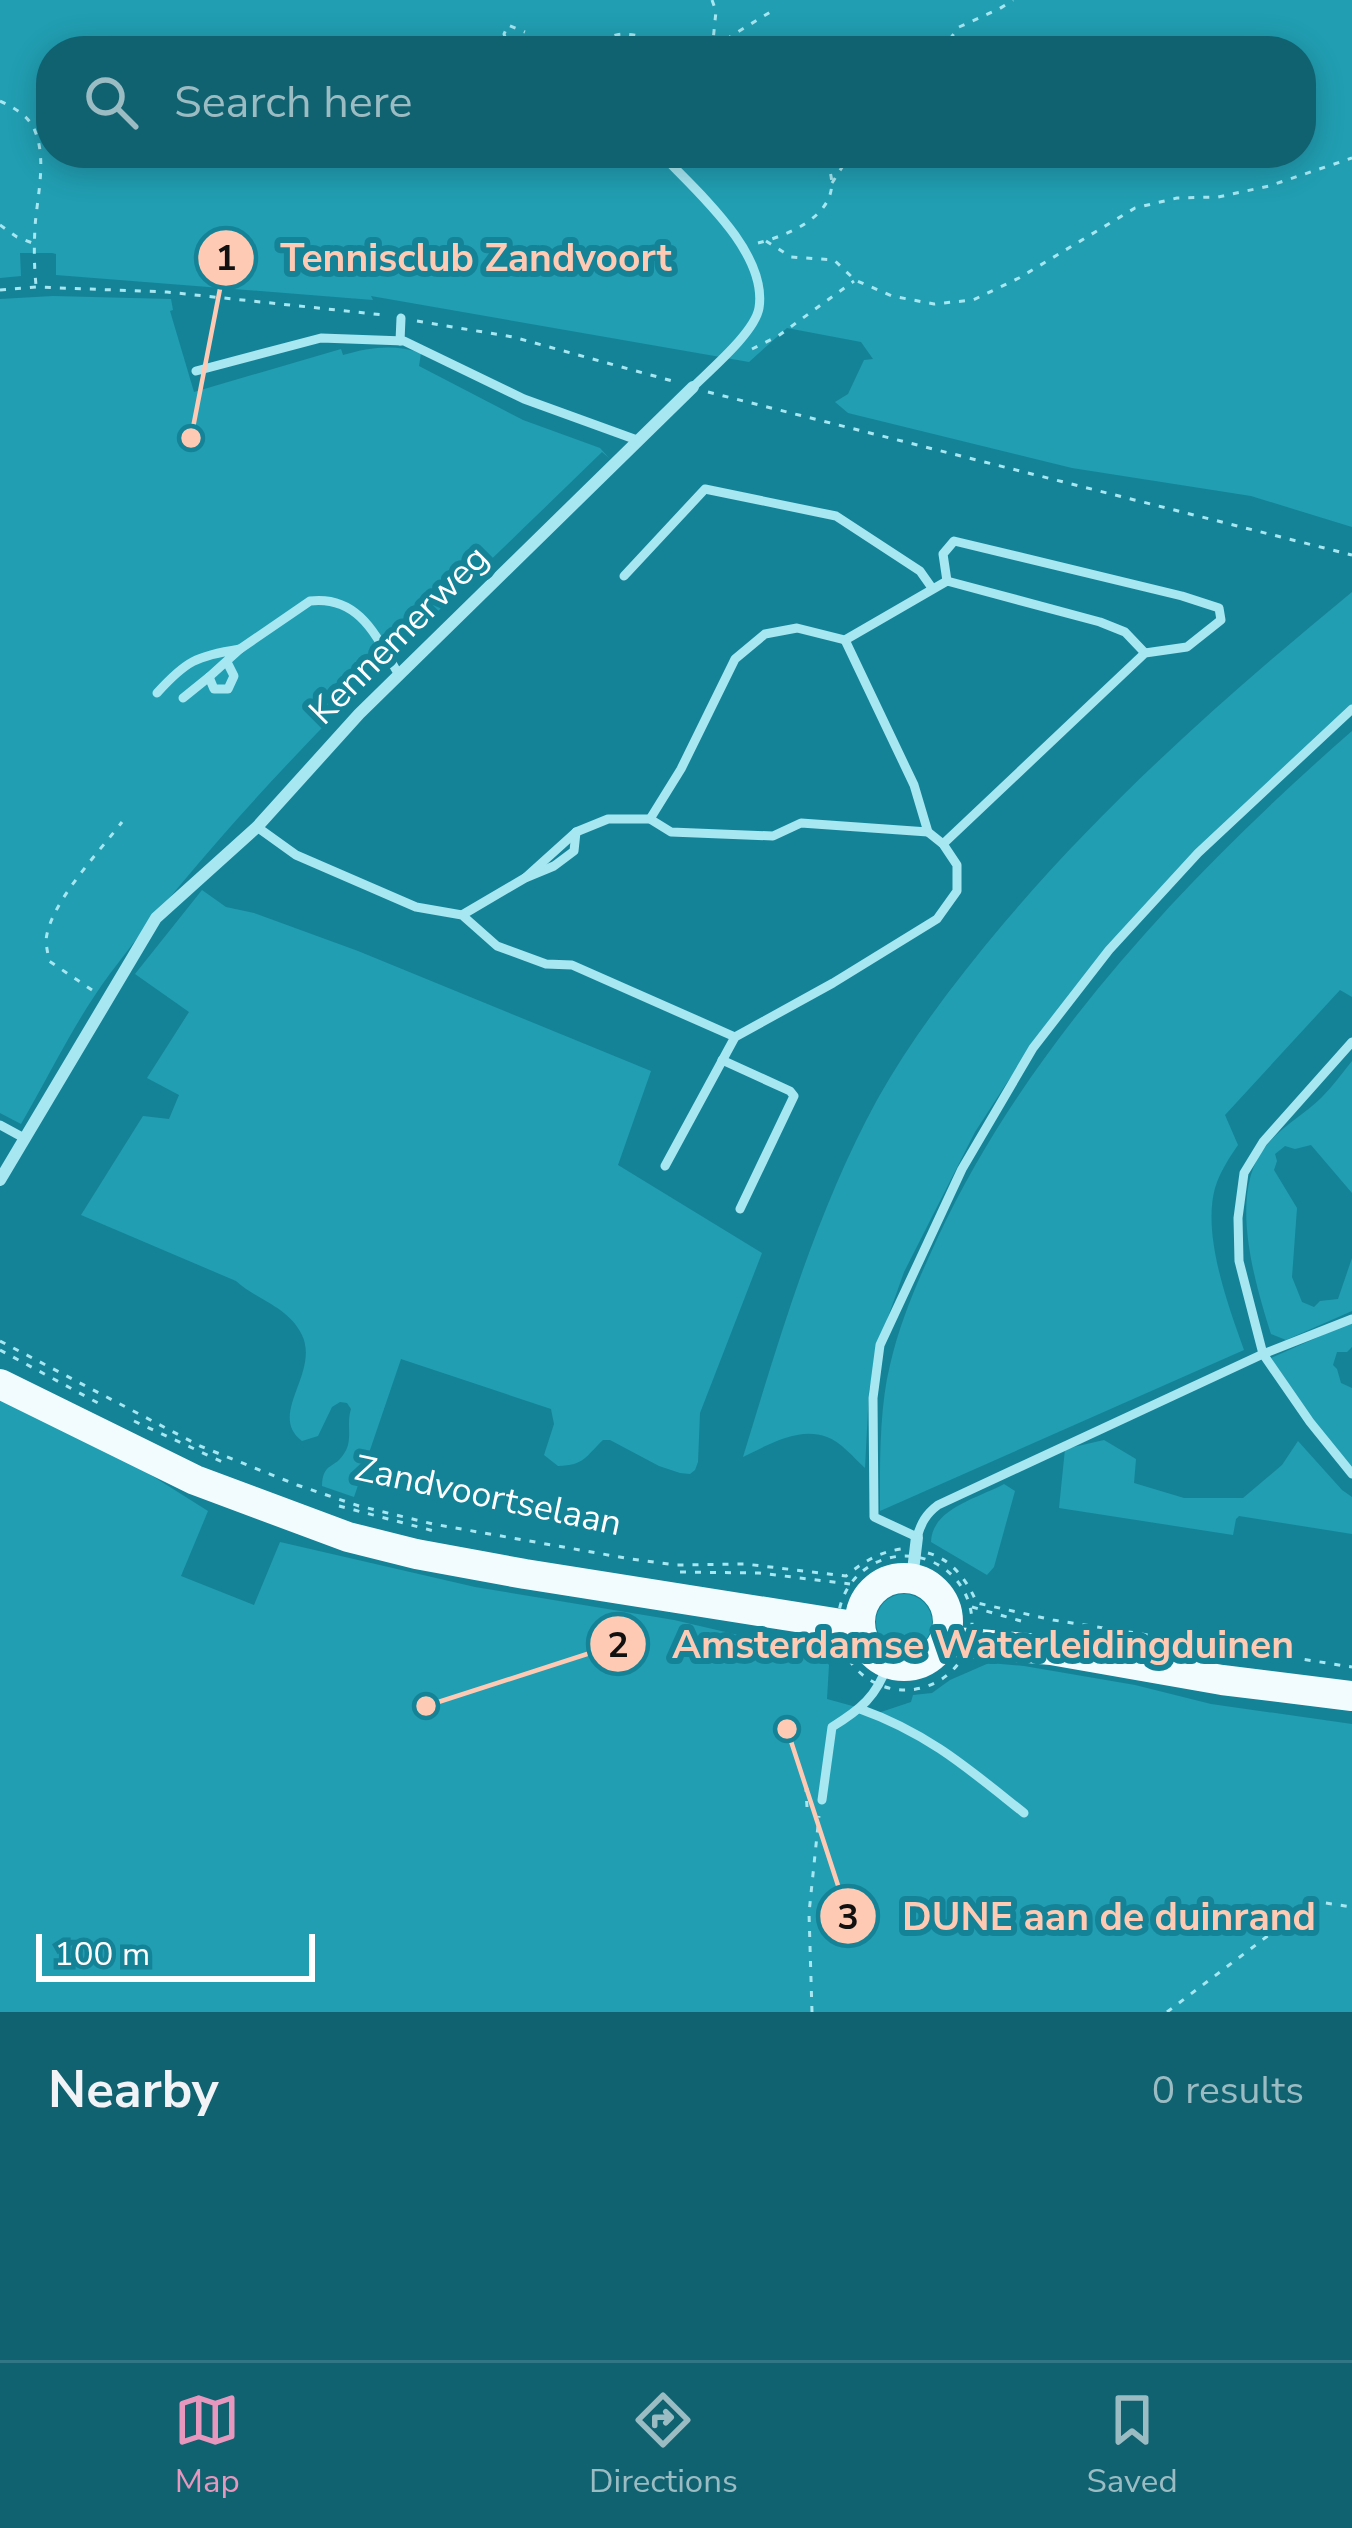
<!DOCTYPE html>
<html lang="en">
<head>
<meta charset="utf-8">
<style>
	body { margin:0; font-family:"Nunito Sans",sans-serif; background:#196876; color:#f1f3f6 }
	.scale { position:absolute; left:36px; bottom:30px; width:279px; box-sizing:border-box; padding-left:12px; border:6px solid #fff; border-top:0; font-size:33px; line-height:42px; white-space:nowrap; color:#fff; -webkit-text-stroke:9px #158397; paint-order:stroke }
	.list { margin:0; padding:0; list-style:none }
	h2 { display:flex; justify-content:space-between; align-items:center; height:156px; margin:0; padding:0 48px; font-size:51px }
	h2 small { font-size:39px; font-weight:400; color:#9cbcc3 }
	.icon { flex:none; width:66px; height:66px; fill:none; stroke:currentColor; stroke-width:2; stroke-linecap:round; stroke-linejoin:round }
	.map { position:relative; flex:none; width:1352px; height:2012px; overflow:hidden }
	.search { position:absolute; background:#106271; box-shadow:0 6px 30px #0003; left:36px; right:36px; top:36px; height:132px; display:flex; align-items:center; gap:30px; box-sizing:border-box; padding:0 42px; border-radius:48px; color:#9cbcc3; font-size:45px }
	.sheet { height:348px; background:#106271 }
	nav { display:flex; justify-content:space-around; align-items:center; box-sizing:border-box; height:168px; border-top:3px solid #307684; background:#106271; font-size:33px; color:#9cbcc3 }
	nav a { display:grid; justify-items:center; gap:6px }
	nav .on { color:#e797bd }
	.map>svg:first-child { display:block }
	.green { fill:#219eb2; fill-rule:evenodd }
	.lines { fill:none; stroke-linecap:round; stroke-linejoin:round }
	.path { stroke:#a7e7f2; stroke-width:3; stroke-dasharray:6 9; stroke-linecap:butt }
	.lane { stroke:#a7e7f2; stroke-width:9 }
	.street { stroke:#a7e7f2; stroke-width:12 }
	.primary { stroke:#f2fcff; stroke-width:30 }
	.labels { text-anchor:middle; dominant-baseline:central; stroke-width:12; stroke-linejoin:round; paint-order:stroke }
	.street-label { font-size:36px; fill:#fff; stroke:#158397 }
	.leader { fill:none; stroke:#ffcab4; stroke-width:4.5 }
	.callout-dot { fill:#ffcab4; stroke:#158397; stroke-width:4.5 }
	.mark-label { font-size:36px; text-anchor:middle; font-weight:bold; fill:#111 }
	.callout-label { font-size:39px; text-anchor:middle; font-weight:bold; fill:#ffcab4; stroke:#158397; stroke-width:12; stroke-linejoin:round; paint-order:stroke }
</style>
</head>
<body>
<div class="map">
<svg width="1352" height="2012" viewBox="0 0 1352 2012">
	<rect width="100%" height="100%" fill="#158397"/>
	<!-- green -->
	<g class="green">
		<path d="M 0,0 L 1352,0 L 1352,527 L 1251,496 L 1072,468 L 848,413 L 835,402 L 848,394 L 864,360 L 873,359 L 861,342 L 787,328 L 749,362 L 371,296 L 373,300 L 56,275 L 56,254 L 52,253 L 20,253 L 21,276 L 0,278 ZM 51,51 L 1301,51 L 1301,153 L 51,153 Z"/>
		<path d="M 53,296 L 171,299 L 173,310 L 170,311 L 194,392 L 341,349 L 343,355 C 371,347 394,344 421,353 L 419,366 L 523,420 L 600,448 L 609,458 L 602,452 C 431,619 252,783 109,975 C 75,1021 50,1074 21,1124 L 0,1113 L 0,299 Z"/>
		<path d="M 1352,592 L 1352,708 L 1190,861 L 1063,1008 L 1008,1081 L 975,1132 L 904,1272 L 888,1317 L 869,1390 L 865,1468 C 854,1458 841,1442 827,1437 C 799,1426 768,1445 743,1457 C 780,1336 816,1212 877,1100 C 913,1036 957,979 1004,923 C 1108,800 1228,694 1352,592 Z"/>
		<path d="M 1352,731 L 1352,997 L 1340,990 L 1225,1115 L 1238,1145 C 1229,1158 1220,1172 1215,1188 C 1202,1235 1228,1305 1244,1350 L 880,1511 C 880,1466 879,1409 890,1365 C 900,1321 919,1278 938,1237 C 1029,1042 1192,871 1352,731 Z"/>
		<path d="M 202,890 L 226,907 L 254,913 L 358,951 L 651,1071 L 618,1165 L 762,1253 L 700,1413 L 698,1462 L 695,1470 L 690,1474 L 680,1473 L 659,1466 L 610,1440 L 603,1440 C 585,1457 585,1465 558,1466 L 544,1455 L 554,1424 L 551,1409 L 401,1359 L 354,1497 L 322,1486 C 323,1461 335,1470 345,1452 C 353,1439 346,1424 351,1409 L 347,1403 L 340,1402 L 332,1407 L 318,1436 L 302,1441 C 267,1415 320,1373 302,1335 C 288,1306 258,1301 236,1281 L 81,1215 L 143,1116 L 169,1119 L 179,1095 L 147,1078 L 189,1012 L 135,974 Z"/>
		<path d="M 1352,1061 L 1352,1193 L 1311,1145 L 1295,1149 L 1285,1146 L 1275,1154 L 1277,1161 L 1274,1170 L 1297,1208 L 1292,1277 L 1302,1302 L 1314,1307 L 1320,1301 L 1338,1299 L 1352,1258 L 1352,1311 L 1286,1340 L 1271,1334 C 1255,1283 1227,1192 1266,1146 C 1281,1127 1305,1114 1322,1097 C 1333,1086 1342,1073 1352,1061 Z"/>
		<polygon points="1352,1322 1352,1347 1347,1352 1337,1352 1333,1365 1337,1369 1341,1383 1352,1388 1352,1472 1344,1466 1271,1358"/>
		<polygon points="0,1399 146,1472 208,1511 181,1576 254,1605 280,1542 475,1587 674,1620 768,1642 796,1639 813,1641 811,1657 824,1659 829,1665 827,1699 878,1713 911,1702 913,1695 932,1693 950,1680 989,1663 1024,1666 1135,1685 1211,1704 1352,1724 1352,2012 0,2012"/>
		<polygon points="1104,1440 1136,1459 1134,1483 1184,1498 1243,1498 1282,1465 1298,1441 1342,1490 1352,1497 1352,1534 1239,1516 1236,1519 1233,1535 1059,1508 1065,1449"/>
		<path d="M 1004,1484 L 1015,1491 L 994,1567 L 987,1575 L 931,1542 C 932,1508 979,1498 1004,1484 Z"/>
		<circle cx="904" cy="1622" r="28"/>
	</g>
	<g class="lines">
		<!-- path -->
		<g class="path">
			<polyline points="712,0 716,11 712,51"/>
			<polyline points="510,51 504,34 508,25 525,32"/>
			<path d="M 589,51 C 611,34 617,31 644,37 L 653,51"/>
			<polyline points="716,51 731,36 772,11"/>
			<polyline points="941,51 959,27 999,9 1013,0"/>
			<path d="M 0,101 C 15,108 29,116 35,131 C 47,160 37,197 35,227 C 34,246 34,266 36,285"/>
			<polyline points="933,153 952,161"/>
			<polyline points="624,161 628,153"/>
			<polyline points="832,183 851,153"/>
			<polyline points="0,225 17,237 35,244"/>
			<polyline points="766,241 791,257 834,260 855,280 892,296 934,304 973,300 1019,278 1135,208 1177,198 1218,197 1269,186 1352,158"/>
			<path d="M 758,243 C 801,232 855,204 821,153"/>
			<polyline points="0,290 36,287 167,292 384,315"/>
			<polyline points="417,321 513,337 676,382"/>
			<polyline points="752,349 778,336 854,281"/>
			<polyline points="708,392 1352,555"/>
			<path d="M 92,990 L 49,961 C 49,960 46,944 46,942 C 47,906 100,851 122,822"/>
			<path d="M 0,1341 L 200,1446 L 297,1485 L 359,1506 L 433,1524 L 631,1559 L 676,1565 L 745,1564 L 846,1576 C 863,1562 879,1552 901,1549"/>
			<polyline points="0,1350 98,1403"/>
			<polyline points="134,1421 229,1465"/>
			<polyline points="339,1506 434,1531"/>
			<path d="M 928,1553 C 953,1560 967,1581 977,1603 L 1053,1620 L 1352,1667"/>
			<circle cx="905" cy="1623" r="67"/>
			<polyline points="680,1572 759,1573 850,1584"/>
			<polyline points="972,1607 1021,1621"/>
			<polyline points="807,1807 806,1790 809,1790"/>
			<polyline points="812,2012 809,1913 819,1816"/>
			<polyline points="1167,2012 1302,1910 1319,1902 1352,1907"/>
		</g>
		<!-- lane -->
		<g class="lane">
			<path d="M 660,153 C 695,190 768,252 759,308 C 755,332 711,369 693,387"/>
			<polyline points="400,341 401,318"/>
			<polyline points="196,371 321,338 404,341 524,399 637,440"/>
			<polyline points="624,576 705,489 836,516 920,571 932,588"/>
			<path d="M 240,649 L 310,601 C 360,595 377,638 399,675"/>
			<path d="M 157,693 C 186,661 196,656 240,649 L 209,677"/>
			<polyline points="183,698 209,677 214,689 228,689 234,676 227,662"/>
			<path d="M 1352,709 L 1198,853 L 1109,950 L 1033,1048 L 962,1169 L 880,1345 L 873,1398 L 874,1517 L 917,1537 C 921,1523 926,1514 938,1505 L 1263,1354 L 1352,1319"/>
			<polyline points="650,819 681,769 735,659 765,634 797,628 845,640 947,581 1100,622 1125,632 1145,653"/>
			<polyline points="257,827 296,855 416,907 462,915 497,946 546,964 572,965 735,1037"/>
			<polyline points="943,844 1145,653 1187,647 1221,620 1219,608 1182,596 954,541 943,554 947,581"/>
			<polyline points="525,878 576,832 608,819 650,819 671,832 773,836 801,823 928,832"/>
			<polyline points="462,915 525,878 554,866 574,851 576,832"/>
			<polyline points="1352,1042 1263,1142 1244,1173 1238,1218 1239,1261 1263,1354 1310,1422 1352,1474"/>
			<polyline points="722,1060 790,1091 794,1096 740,1209"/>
			<polyline points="0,1125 24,1138"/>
			<polyline points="665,1166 735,1037 833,983 937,919 957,891 957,865 943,844 928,832 914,785 845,640"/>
			<path d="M 860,1709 C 928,1733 970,1770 1024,1813"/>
			<path d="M 822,1800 L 832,1727 C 861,1709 876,1697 888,1664"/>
		</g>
		<!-- street -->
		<g class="street">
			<polyline points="0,1180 156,918 257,827 359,714 693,387"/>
			<polyline points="912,1579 917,1537"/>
		</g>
		<!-- primary -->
		<g class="primary">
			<polyline points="0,1384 195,1480 348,1537 416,1554 525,1574 860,1627"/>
			<circle cx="904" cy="1622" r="44"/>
			<polyline points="944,1641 1051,1650 1222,1680 1352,1696"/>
		</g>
	</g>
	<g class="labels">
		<!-- street labels -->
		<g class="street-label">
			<text transform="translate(399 635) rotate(-45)">Kennemerweg</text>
			<text transform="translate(488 1496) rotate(12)">Zandvoortselaan</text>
		</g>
	</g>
	<!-- callouts -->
	<path class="leader" d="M191 438L226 258M426 1706L618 1644M787 1729L848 1916"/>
	<g class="callout-dot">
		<circle cx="191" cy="438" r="12"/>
		<circle cx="426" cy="1706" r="12"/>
		<circle cx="787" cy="1729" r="12"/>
		<circle cx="226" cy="258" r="30"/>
		<circle cx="618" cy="1644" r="30"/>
		<circle cx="848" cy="1916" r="30"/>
	</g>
	<g class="mark-label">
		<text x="226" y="270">1</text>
		<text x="618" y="1657">2</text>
		<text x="848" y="1929">3</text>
	</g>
	<g class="callout-label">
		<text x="476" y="271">Tennisclub Zandvoort</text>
		<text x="983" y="1658">Amsterdamse Waterleidingduinen</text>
		<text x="1109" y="1930">DUNE aan de duinrand</text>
	</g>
</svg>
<div class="scale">100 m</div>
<div class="search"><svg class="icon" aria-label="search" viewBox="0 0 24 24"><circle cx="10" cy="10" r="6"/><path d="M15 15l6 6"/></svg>Search here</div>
</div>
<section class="sheet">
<h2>Nearby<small>0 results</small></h2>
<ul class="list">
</ul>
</section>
<nav>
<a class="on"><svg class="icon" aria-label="map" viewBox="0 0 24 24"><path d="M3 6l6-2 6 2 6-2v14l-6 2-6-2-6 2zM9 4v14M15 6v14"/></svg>Map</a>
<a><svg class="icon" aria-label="directions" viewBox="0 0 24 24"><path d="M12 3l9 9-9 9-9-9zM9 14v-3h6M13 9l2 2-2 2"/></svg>Directions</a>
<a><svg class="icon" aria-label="saved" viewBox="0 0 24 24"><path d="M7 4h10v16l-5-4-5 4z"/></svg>Saved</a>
</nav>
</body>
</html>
